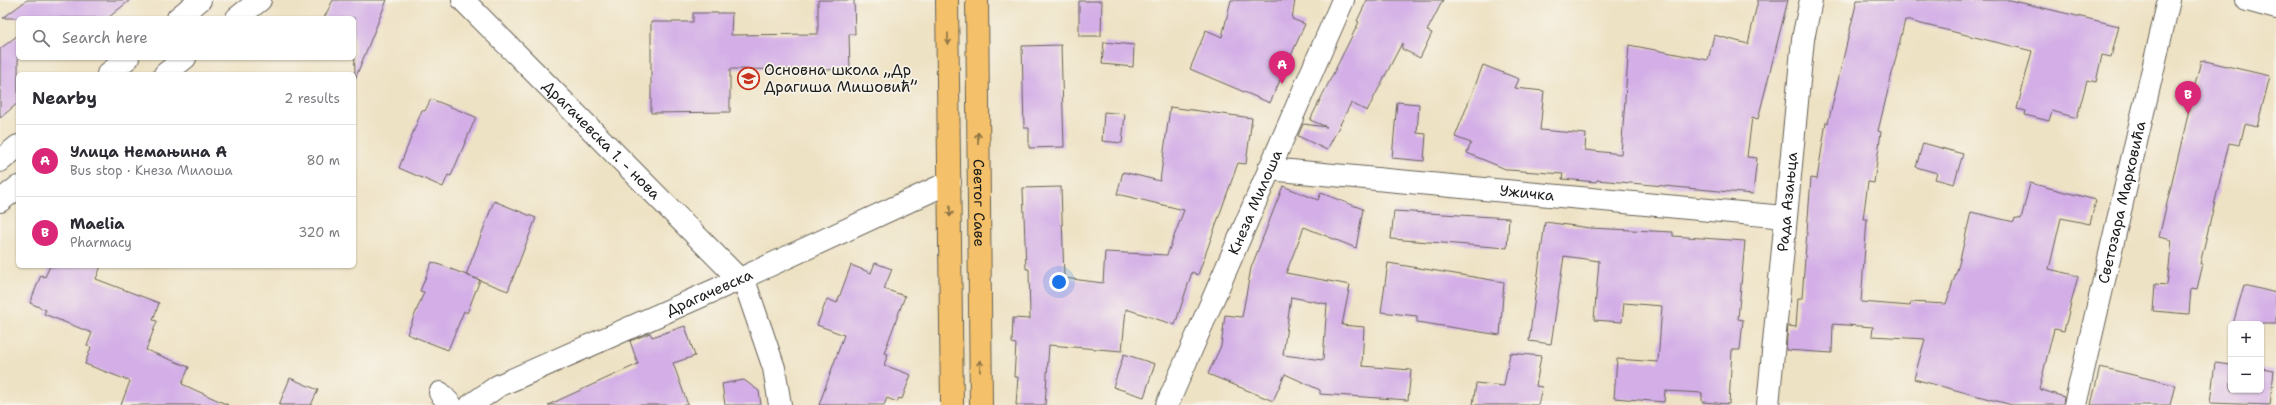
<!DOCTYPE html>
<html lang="en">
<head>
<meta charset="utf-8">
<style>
	body { margin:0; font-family:"Shantell Sans",sans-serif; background:#f2f2f3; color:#2b2b33 }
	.controls { position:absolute; right:12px; bottom:12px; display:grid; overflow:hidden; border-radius:6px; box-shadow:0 1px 3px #0004 }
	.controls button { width:36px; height:36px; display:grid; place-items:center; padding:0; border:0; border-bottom:1px solid #e1e1e2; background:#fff; color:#2b2b33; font:20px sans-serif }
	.you { position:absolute; left:1059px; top:282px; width:14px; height:14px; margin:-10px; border:3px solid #fff; border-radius:50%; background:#1a73e8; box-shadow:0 0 0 6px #1a73e833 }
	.badge { display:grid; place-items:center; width:26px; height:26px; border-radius:50%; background:#db2777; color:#fff; font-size:13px; font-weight:700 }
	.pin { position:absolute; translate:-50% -33px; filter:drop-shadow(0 1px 2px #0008) }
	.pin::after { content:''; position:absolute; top:21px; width:14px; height:12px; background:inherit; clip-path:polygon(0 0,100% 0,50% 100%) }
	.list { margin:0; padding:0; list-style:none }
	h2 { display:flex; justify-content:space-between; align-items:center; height:52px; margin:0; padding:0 16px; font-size:17px }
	h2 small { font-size:13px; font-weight:400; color:#7c7c81 }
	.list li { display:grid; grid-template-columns:26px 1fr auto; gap:12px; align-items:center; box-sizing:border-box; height:72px; padding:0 16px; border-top:1px solid #e1e1e2 }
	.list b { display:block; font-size:15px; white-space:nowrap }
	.list p { margin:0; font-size:13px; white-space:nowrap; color:#7c7c81 }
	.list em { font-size:13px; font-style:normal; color:#7c7c81 }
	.icon { flex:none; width:22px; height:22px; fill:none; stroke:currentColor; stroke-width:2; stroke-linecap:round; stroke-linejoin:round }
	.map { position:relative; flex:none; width:2276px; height:405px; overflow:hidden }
	.search { position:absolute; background:#fff; box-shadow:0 1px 3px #0004; left:16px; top:16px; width:340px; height:44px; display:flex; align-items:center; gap:10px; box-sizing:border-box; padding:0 14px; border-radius:6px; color:#7c7c81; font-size:15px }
	.panel { position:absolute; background:#fff; box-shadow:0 1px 3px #0004; left:16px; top:72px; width:340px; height:196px; border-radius:6px }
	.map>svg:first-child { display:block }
	.building { fill:#d3aee7; fill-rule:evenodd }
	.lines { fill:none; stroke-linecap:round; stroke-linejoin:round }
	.minor-casing { stroke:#666157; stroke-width:24 }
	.major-casing { stroke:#666157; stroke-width:24 }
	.minor { stroke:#fff; stroke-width:22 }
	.major { stroke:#f4c16a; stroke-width:22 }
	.oneway { stroke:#886e43 }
	.labels { text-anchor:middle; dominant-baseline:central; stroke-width:3.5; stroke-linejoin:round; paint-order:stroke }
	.poi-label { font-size:15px; fill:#1c1c1c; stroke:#f7f3e8; text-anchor:start }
	.street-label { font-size:15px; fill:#1c1c1c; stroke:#f7f3e8 }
</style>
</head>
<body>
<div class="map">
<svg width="2276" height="405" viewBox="0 0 2276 405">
	<rect width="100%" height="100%" fill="#f7f3e8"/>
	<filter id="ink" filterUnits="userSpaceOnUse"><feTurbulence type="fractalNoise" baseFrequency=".025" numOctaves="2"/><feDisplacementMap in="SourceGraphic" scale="8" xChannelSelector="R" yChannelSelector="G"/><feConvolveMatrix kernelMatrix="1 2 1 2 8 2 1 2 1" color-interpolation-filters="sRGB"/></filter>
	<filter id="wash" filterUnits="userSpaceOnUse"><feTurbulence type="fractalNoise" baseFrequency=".012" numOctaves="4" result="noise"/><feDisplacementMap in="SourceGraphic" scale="16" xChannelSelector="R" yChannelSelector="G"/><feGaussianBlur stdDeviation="0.9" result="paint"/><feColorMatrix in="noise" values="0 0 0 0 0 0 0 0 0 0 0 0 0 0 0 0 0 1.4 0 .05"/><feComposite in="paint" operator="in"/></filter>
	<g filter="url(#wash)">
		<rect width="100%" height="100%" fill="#eee2c4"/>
		<g id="blocks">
			<!-- building -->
			<g class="building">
				<polygon points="27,0 130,0 108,18 3,18"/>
				<polygon points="333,0 387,0 355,79 354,18 324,18"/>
				<polygon points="818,0 854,0 855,34 849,34 850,70 730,69 730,112 651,113 651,22 693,22 693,13 732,13 731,35 818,34"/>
				<polygon points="1231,0 1295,0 1292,19 1305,24 1270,103 1190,69 1206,30 1222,37"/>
				<polygon points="1367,0 1443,0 1427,31 1432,33 1420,58 1402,49 1402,43 1367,111 1351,103 1327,150 1298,136 1303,124 1327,127 1310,120 1359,22 1357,21"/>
				<polygon points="1758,0 1788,0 1758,119 1752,117 1747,157 1757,158 1753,194 1597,180 1596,182 1562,179 1563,174 1508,170 1467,153 1471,143 1455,137 1483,65 1519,79 1515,88 1544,91 1540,130 1586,134 1585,150 1621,154 1629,45 1708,60 1714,35 1748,44"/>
				<polygon points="1857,0 2010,0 2119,26 2111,57 2102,55 2096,82 2087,80 2077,118 2052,111 2049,121 2025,115 2026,111 2017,109 2032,51 1905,20 1878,131 1881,132 1874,183 1868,182 1863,219 1867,219 1861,302 1910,306 1911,302 1946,304 1959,264 1971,212 2014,222 2015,218 2021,219 2030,183 2096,200 2090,224 2061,218 2049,269 2078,276 2064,331 2054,329 2039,389 2064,397 2063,405 2012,405 1914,379 1925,339 1872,336 1873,327 1833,324 1832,353 1786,350 1788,326 1796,327 1798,298 1802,298 1811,178 1817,179 1826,122 1828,123"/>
				<polygon points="1079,1 1102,1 1101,36 1079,36"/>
				<polygon points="18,35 18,103 0,118 0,49"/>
				<polygon points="1104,42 1134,45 1133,67 1102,64"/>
				<polygon points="1061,45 1064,147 1029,148 1029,128 1024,128 1022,46"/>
				<polygon points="2201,60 2270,76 2257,127 2245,124 2240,145 2229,143 2200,264 2203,264 2197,289 2191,288 2189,314 2153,311 2155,284 2167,285 2172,240 2159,237"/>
				<polygon points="431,99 476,117 451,176 448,175 443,187 399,168 422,110 425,111"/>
				<polygon points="1397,102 1419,104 1417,133 1426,134 1424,161 1392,158"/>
				<polygon points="1170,107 1252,118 1246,164 1238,163 1198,275 1192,272 1175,325 1126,309 1122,351 1049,345 1045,405 1016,405 1018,377 1014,377 1016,344 1012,343 1013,318 1030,319 1029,269 1026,269 1023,188 1061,187 1064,278 1103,283 1105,252 1167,255 1184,210 1117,194 1123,172 1160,181"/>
				<polygon points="1104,112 1125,114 1122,143 1102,141"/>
				<polygon points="1923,143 1963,154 1954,184 1935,179 1937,173 1916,167"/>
				<path d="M 1283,186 L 1318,200 L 1321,193 L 1363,209 L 1356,248 L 1304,227 L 1286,273 L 1350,285 L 1342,325 L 1364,327 L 1362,366 L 1411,370 L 1408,400 L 1320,394 L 1320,390 L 1285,374 L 1273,401 L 1208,374 L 1221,346 L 1225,315 L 1242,317 L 1251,268 ZM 1291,297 L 1327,304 L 1323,360 L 1283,355 Z"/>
				<polygon points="494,201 536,218 508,291 466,275"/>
				<polygon points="1394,211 1509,218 1507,248 1391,239"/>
				<polygon points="1545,222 1590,228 1673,232 1673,236 1745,241 1738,319 1743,320 1740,350 1732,350 1729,404 1702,402 1702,393 1665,391 1664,402 1614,398 1617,359 1658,362 1662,306 1624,303 1622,322 1594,320 1599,261 1564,256 1551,344 1529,341"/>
				<polygon points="432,262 480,280 467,313 464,311 448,350 407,334 424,292 420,291"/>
				<polygon points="875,263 892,269 884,289 905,296 884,353 888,354 884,365 911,375 902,399 899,398 897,402 887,398 884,405 819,405 844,335 817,325 827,299 837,303 851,265 871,273"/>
				<polygon points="1388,263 1504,282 1500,335 1417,322 1417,316 1381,312"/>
				<polygon points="50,266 101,266 96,279 159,303 153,320 157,321 146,350 189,367 182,384 228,405 121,405 130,381 85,364 91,347 87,346 92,333 44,314 46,310 30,303 41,275 45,277"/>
				<polygon points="2244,285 2276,293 2276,324 2233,324"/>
				<polygon points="685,326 695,356 673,363 688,405 548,405 638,364 630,341 650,333 652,337"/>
				<polygon points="1510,353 1541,356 1536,386 1542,387 1538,405 1473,405 1476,383 1504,386"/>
				<polygon points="1124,354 1155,364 1144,397 1113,387"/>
				<polygon points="2215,363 2231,365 2231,390 2261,390 2261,368 2274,370 2270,405 2210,403"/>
				<polygon points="2100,367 2175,385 2170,405 2091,405"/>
				<polygon points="290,378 318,390 311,405 279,405"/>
				<polygon points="744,380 759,391 761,405 725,405 722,384"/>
			</g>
		</g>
	</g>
	<g filter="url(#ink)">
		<use href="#blocks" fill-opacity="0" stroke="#666157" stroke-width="1"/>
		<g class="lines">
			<defs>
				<g id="minor">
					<path id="s1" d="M 463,0 L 746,286 L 774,368 L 780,405"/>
					<polyline points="2247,0 2276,8"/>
					<polyline points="178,18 200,0"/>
					<polyline points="237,18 260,0"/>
					<polyline points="108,74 128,58"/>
					<polyline points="165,74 185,58"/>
					<polyline points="0,161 18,146"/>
					<path id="s2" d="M 1269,169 L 1785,217"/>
					<polyline points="0,201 18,187"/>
					<polyline points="440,393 451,405"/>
					<path id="s3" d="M 471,405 L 498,386 L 740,279 L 950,182"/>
					<path id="s4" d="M 1167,405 L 1343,0"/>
					<path id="s5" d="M 1768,405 L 1803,39 L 1811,0"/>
					<path id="s6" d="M 2075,405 L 2169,0"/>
				</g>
				<g id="major">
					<polyline points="947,0 952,405"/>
					<path id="s7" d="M 977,0 L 981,405"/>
				</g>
			</defs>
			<!-- minor casing -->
			<use href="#minor" class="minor-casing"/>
			<!-- major casing -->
			<use href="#major" class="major-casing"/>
			<!-- minor -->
			<use href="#minor" class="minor"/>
			<!-- major -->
			<use href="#major" class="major"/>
		</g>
		<!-- one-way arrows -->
		<defs><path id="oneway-shaft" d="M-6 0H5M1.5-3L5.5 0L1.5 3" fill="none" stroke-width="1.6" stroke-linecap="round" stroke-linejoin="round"/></defs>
		<g class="oneway">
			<use href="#oneway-shaft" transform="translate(948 39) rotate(89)"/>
			<use href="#oneway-shaft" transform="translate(978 138) rotate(-91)"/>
			<use href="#oneway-shaft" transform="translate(950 211) rotate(89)"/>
			<use href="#oneway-shaft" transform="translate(980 366) rotate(-90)"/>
		</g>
	</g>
	<!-- icons -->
	<defs>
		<symbol id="school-ring" viewBox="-11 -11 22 22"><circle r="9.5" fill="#f7f3e8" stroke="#c8321e" stroke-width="1.5"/><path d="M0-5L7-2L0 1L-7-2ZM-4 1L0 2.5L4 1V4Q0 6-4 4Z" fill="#c8321e"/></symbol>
	</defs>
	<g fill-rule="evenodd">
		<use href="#school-ring" x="736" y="66" width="25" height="25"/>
	</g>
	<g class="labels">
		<!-- poi labels -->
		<g class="poi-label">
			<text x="764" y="70">Основна школа „Др<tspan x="764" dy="17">Драгиша Мишовић”</tspan></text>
		</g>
		<!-- street labels -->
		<g class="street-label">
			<text stroke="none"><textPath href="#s1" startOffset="197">Драгачевска 1. - нова</textPath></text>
			<text stroke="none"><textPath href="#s2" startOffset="259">Ужичка</textPath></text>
			<text stroke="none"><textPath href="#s7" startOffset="203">Светог Саве</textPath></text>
			<text stroke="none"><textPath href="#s4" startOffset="221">Кнеза Милоша</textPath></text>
			<text stroke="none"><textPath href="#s5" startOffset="204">Рада Азањца</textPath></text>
			<text stroke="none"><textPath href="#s6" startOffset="208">Светозара Марковића</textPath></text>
			<text stroke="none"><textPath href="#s3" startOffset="264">Драгачевска</textPath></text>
		</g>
	</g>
</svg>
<div class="controls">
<button>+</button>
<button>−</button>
</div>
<div class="you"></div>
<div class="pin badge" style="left:1282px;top:84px">A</div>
<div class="pin badge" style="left:2188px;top:114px">B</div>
<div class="search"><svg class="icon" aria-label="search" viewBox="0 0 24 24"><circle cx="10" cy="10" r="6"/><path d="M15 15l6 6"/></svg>Search here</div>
<section class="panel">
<h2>Nearby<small>2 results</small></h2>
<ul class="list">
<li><span class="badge">A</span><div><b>Улица Немањина А</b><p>Bus stop · Кнеза Милоша</p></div><em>80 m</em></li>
<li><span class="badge">B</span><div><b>Maelia</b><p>Pharmacy</p></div><em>320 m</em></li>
</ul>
</section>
</div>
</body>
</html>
